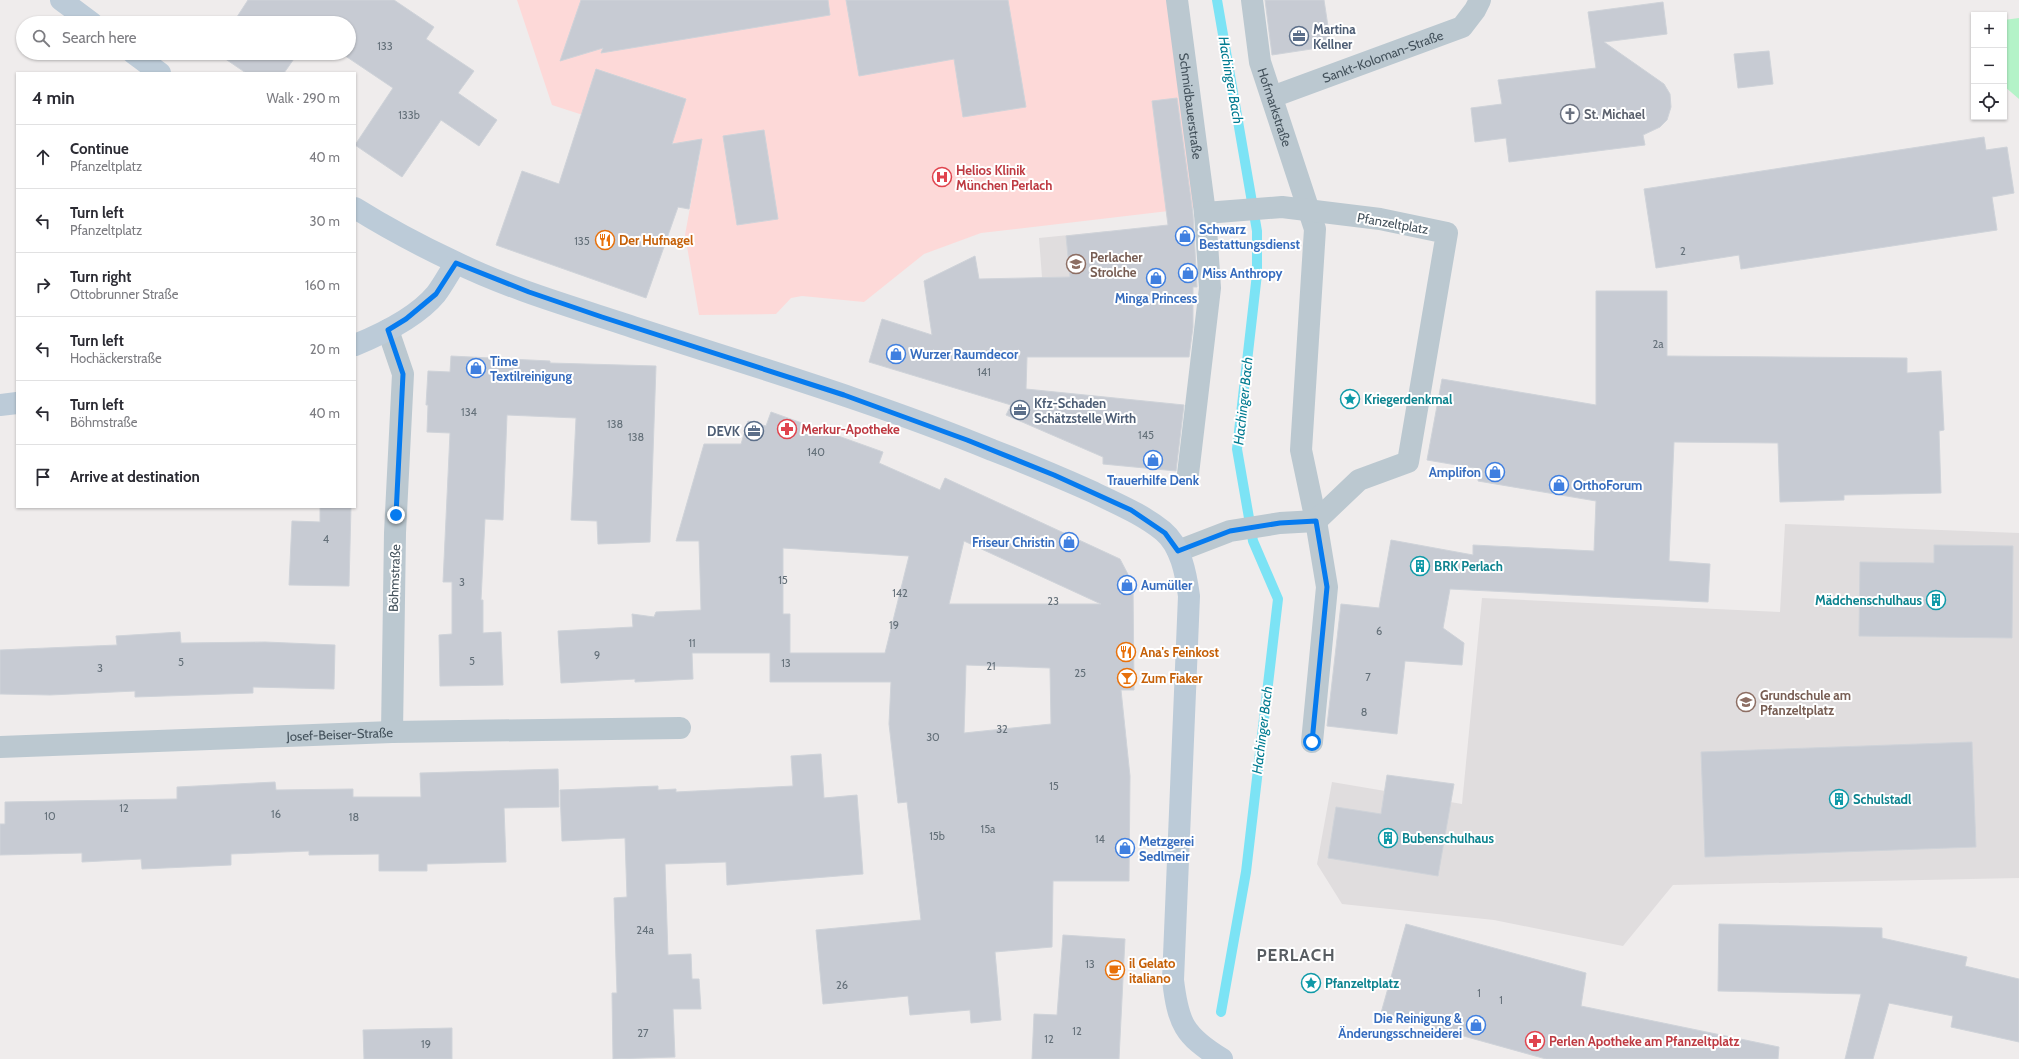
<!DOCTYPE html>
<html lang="en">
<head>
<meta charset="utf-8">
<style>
	body { margin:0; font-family:Cabin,sans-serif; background:#f2f2f3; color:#2b2b33 }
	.controls { position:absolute; right:12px; top:12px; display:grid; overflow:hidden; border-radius:0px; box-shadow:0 1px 3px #0004 }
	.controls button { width:36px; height:36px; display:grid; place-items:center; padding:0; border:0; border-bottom:1px solid #e1e1e2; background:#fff; color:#2b2b33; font:20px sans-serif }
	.stop { position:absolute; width:12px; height:12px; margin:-9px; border:3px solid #067bef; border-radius:50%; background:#fff }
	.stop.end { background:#067bef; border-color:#fff; box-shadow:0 1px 4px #0008 }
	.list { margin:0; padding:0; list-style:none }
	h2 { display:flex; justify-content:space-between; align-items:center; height:52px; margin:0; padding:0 16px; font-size:17px }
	h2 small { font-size:13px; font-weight:400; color:#7c7c81 }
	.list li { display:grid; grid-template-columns:26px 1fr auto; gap:12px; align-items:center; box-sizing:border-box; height:64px; padding:0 16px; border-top:1px solid #e1e1e2 }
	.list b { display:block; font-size:15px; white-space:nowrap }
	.list p { margin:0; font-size:13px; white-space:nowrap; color:#7c7c81 }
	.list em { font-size:13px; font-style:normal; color:#7c7c81 }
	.icon { flex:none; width:22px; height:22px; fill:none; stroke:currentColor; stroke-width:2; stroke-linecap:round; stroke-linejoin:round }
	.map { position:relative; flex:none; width:2019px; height:1059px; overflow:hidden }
	.search { position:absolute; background:#fff; box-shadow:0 1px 3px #0004; left:16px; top:16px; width:340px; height:44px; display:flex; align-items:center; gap:10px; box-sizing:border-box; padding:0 14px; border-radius:22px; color:#7c7c81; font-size:15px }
	.panel { position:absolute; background:#fff; box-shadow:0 1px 3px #0004; left:16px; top:72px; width:340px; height:436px; border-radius:0px }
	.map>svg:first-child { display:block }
	.education { fill:#e0ddde }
	.medical { fill:#fdd9d8 }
	.green { fill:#b4f3c8 }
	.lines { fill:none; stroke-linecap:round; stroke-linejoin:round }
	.stream { stroke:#7ce3f5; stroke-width:10 }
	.building { fill:#c7cbd3; stroke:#cfd3d9; fill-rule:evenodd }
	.street { stroke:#bbc8d0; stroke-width:22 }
	.secondary { stroke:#bccbd8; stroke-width:22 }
	.route { stroke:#067bef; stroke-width:5 }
	.labels { text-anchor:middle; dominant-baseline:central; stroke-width:4; stroke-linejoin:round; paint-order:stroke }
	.number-label { font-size:11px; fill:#647079 }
	.service-label { font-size:13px; font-weight:bold; fill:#4e5e75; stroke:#fff; text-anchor:start }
	.street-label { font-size:13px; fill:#43515b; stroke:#fff }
	.worship-label { font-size:13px; font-weight:bold; fill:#5b616d; stroke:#fff; text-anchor:start }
	.health-label { font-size:13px; font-weight:bold; fill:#be3a42; stroke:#fff; text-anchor:start }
	.shop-label { font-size:13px; font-weight:bold; fill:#366cbe; stroke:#fff; text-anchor:start }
	.food-label { font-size:13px; font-weight:bold; fill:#c56008; stroke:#fff; text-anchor:start }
	.education-label { font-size:13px; font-weight:bold; fill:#785e54; stroke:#fff; text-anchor:start }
	.culture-label { font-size:13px; font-weight:bold; fill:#0d838f; stroke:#fff; text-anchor:start }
	.water-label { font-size:14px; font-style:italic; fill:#037c91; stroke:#fff }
	.district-label { font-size:17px; font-weight:bold; letter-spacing:1px; fill:#585d62; stroke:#fff }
</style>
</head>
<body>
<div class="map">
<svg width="2019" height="1059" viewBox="0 0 2019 1059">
	<rect width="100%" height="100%" fill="#efecec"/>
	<!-- education -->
	<g class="education">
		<polygon points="1109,231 1117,318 1043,290 1039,238"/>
		<polygon points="1785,524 2019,533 2019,878 1673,885 1623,946 1494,920 1342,904 1317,864 1332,782 1462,804 1482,598 1780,612"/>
	</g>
	<!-- medical -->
	<polygon class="medical" points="517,0 1168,0 1194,208 981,233 924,254 864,302 802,296 791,298 776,314 699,315 685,235 700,153 552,105"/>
	<!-- green -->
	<polygon class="green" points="2019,18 2019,99 2004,86 2004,20"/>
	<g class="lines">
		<!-- stream -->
		<polyline class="stream" points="1217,0 1257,231 1257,274 1237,449 1253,541 1278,599 1246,872 1221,1012"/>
	</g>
	<!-- building -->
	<g class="building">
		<polygon points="248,0 394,0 434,27 426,39 474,71 458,93 497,120 479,146 441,120 402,177 355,145 393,88 341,53 349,53 349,23 233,23"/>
		<polygon points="581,0 828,0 830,15 601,53 603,48 560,61"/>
		<polygon points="846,0 1008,0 1026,107 963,117 954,59 859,76"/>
		<polygon points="1265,0 1324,0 1331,46 1272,55"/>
		<polygon points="1663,2 1667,34 1604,42 1664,84 1670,94 1671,107 1667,120 1660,127 1643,135 1645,145 1509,162 1506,138 1475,142 1471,108 1502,104 1498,80 1596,68 1588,12"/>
		<polygon points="1769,51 1773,84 1738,88 1734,54"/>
		<polygon points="224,53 298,53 284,73 246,73 224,58 227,55"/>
		<polygon points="596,69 686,99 672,144 702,139 689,209 678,207 646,298 496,245 522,171 559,184"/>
		<polygon points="1177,98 1193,214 1197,287 1193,287 1193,327 1189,357 1027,357 1026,389 1184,405 1176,471 1103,464 1103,457 1006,415 1011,405 869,362 882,319 932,335 924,281 975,256 979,279 1070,277 1066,236 1168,225 1152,101"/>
		<polygon points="764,130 778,219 737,225 723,136"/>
		<polygon points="1984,137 1986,150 2007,147 2014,193 1992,197 1997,230 1741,269 1739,255 1656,268 1644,189"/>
		<polygon points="1596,291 1667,291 1667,356 1907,358 1907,373 1941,371 1944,430 1939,431 1941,493 1844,495 1844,500 1780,502 1778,443 1674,442 1669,561 1710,564 1708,602 1450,589 1443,628 1464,643 1462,665 1405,661 1397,734 1327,726 1341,604 1379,608 1391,540 1473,555 1473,545 1594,551 1596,501 1478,481 1480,469 1427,460 1442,379 1596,405"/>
		<polygon points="451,356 550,361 550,363 656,366 650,542 598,544 597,521 571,520 576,418 507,415 503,520 485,519 481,600 483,600 483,633 501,632 503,685 440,686 439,635 452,634 452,582 443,582 450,433 427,432 428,405 426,405 428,371 450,372"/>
		<path d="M 771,412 L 883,452 L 879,463 L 940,490 L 945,478 L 1120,559 L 1133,584 L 1134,690 L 1121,690 L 1130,776 L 1129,881 L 1053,881 L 1052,947 L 995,952 L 1001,1020 L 971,1023 L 970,1010 L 910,1015 L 908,996 L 823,1004 L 816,930 L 921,920 L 907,802 L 898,803 L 889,724 L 891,682 L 770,682 L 770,653 L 692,653 L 693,679 L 635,682 L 635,679 L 561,683 L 558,631 L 633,627 L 632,614 L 654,617 L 656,612 L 701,610 L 699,541 L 676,541 L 704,444 L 741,444 L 748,421 L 766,426 ZM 964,541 L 1101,604 L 949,604 ZM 783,548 L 909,556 L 885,653 L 790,653 L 790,614 L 783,614 ZM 966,665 L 1050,668 L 1051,724 L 964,733 Z"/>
		<polygon points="320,507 351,507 349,586 289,585 292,521 320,522"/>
		<polygon points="1934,545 2013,546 2012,638 1859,636 1860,562 1934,563"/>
		<polygon points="180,632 181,643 265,642 335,645 334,689 253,687 253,693 135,697 135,691 50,695 0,694 0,650 117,645 116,636"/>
		<polygon points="1972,742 1976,847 1705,857 1701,752"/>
		<polygon points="821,754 824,798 857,795 863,874 727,885 726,862 665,864 668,955 691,954 692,979 699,979 701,1009 673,1009 675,1057 613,1059 612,993 617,993 614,898 627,897 625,838 562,841 560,790 658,786 658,790 676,789 676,792 793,786 791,756"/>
		<polygon points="558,769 559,807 504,808 506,862 427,864 427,871 379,871 379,854 309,855 309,851 231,854 231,865 142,869 141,859 82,862 82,853 0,855 0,824 5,824 5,802 177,799 177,787 275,782 276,790 353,789 353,797 421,797 420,773"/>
		<polygon points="1387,775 1454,784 1438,876 1328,858 1336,807 1381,814"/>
		<polygon points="1406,924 1586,973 1581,1006 1779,1047 1778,1059 1546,1059 1381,1013"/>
		<polygon points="1719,924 1882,928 1882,938 1967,957 1965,966 2019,979 2019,1042 1951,1027 1953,1016 1889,1003 1873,1059 1845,1059 1861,994 1718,991"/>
		<polygon points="1063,935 1125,939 1119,1059 1032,1059 1034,1014 1057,1015"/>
		<polygon points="452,1028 452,1059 364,1059 363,1030"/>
	</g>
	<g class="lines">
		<!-- street -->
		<g class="street">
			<path id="s1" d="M 1177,0 L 1205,213 L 1210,288 L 1188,474"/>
			<path id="s2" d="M 1252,0 L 1260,62 L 1315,229 L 1301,450 L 1316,521 L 1327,587 L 1312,742"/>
			<path id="s3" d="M 1272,97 L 1462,27 L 1475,10 L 1480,0"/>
			<polyline points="388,330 403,374 395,533 392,732"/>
			<polyline points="1178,551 1230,531 1280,523 1316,521 1359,480 1408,462 1447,233 1380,219 1282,207 1205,213"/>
			<path id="s4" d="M 0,747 L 392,732 L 680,728"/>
		</g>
		<!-- secondary -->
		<g class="secondary">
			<polyline points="61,0 92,23"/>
			<polyline points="133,53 160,73"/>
			<path d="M 355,208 C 387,228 421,246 455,262 C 514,291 580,309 642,330 C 759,368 878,403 992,450 C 1026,463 1059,477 1093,492 C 1117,504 1142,514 1163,531 C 1181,546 1186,574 1189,596 L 1173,980 C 1178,1023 1184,1036 1222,1059"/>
			<path d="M 355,345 C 382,334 417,317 436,294 C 443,285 449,273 456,263"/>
			<polyline points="0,405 17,403"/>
		</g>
	</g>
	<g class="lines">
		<!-- route -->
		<polyline class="route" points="396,515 403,374 388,330 406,319 436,294 456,263 529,292 602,317 844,395 967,440 1054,475 1131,510 1165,533 1178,551 1230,531 1280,523 1316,521 1327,587 1312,742"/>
	</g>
	<!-- icons -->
	<defs>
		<symbol id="office-ring" viewBox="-11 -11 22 22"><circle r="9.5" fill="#fff" stroke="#5c6f8a" stroke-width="1.5"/><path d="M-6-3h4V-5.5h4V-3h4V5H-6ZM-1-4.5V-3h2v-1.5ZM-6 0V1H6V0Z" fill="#5c6f8a"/></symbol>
		<symbol id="church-ring" viewBox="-11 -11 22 22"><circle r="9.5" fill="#fff" stroke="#6b7280" stroke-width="1.5"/><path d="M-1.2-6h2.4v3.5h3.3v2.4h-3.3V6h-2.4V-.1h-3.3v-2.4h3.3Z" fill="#6b7280"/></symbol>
		<symbol id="hospital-ring" viewBox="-11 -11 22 22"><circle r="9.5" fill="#fff" stroke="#e0444e" stroke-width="1.5"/><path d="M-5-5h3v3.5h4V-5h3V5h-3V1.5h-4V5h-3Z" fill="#e0444e"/></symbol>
		<symbol id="shop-ring" viewBox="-11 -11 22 22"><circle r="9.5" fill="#fff" stroke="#3f7fe0" stroke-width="1.5"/><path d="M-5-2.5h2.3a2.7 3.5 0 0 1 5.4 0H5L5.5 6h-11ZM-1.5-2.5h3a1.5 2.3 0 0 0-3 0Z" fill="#3f7fe0"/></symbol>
		<symbol id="restaurant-ring" viewBox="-11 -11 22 22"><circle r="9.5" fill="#fff" stroke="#e8710a" stroke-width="1.5"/><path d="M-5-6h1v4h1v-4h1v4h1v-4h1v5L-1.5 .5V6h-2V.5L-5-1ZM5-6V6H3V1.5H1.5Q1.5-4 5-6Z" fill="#e8710a"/></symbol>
		<symbol id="school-ring" viewBox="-11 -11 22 22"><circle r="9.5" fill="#fff" stroke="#8d6e63" stroke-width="1.5"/><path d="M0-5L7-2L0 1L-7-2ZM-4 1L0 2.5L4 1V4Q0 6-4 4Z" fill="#8d6e63"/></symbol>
		<symbol id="sight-ring" viewBox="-11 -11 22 22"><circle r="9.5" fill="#fff" stroke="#0f9aa8" stroke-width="1.5"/><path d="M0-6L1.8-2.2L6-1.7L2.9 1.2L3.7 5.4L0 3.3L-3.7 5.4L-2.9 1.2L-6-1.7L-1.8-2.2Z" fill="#0f9aa8"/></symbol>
		<symbol id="pharmacy-ring" viewBox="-11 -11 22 22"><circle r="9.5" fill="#fff" stroke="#e0444e" stroke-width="1.5"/><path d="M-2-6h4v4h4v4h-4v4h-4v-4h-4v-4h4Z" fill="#e0444e"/></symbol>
		<symbol id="building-ring" viewBox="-11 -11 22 22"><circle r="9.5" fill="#fff" stroke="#0f9aa8" stroke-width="1.5"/><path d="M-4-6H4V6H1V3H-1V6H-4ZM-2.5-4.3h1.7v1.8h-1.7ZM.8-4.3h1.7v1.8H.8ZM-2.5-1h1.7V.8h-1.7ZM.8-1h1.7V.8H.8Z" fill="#0f9aa8"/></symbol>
		<symbol id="bar-ring" viewBox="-11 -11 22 22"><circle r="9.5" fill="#fff" stroke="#e8710a" stroke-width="1.5"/><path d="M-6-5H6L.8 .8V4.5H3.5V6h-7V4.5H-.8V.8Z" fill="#e8710a"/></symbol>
		<symbol id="cafe-ring" viewBox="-11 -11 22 22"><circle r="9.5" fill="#fff" stroke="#e8710a" stroke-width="1.5"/><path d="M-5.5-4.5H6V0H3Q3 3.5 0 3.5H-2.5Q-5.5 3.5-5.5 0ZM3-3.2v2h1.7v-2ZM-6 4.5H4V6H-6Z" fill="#e8710a"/></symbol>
	</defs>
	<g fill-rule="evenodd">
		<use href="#office-ring" x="1288" y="25" width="22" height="22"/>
		<use href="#church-ring" x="1559" y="103" width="22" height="22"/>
		<use href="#hospital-ring" x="931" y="166" width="22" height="22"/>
		<use href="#shop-ring" x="1174" y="225" width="22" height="22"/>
		<use href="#restaurant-ring" x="594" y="229" width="22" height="22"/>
		<use href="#school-ring" x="1065" y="253" width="22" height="22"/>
		<use href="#shop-ring" x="1177" y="262" width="22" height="22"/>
		<use href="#shop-ring" x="1145" y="267" width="22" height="22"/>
		<use href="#shop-ring" x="885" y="343" width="22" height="22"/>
		<use href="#shop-ring" x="465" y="357" width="22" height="22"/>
		<use href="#sight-ring" x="1339" y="388" width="22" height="22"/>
		<use href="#office-ring" x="1009" y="399" width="22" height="22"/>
		<use href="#pharmacy-ring" x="776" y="418" width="22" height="22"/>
		<use href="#office-ring" x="743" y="420" width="22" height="22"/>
		<use href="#shop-ring" x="1142" y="449" width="22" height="22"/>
		<use href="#shop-ring" x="1484" y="461" width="22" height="22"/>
		<use href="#shop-ring" x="1548" y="474" width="22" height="22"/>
		<use href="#shop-ring" x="1058" y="531" width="22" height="22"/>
		<use href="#building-ring" x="1409" y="555" width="22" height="22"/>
		<use href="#shop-ring" x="1116" y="574" width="22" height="22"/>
		<use href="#building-ring" x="1925" y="589" width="22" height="22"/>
		<use href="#restaurant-ring" x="1115" y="641" width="22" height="22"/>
		<use href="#bar-ring" x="1116" y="667" width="22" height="22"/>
		<use href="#school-ring" x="1735" y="691" width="22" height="22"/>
		<use href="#building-ring" x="1828" y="788" width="22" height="22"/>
		<use href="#building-ring" x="1377" y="827" width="22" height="22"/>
		<use href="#shop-ring" x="1114" y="837" width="22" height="22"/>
		<use href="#cafe-ring" x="1104" y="959" width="22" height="22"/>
		<use href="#sight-ring" x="1300" y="972" width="22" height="22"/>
		<use href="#shop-ring" x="1465" y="1014" width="22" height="22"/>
		<use href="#pharmacy-ring" x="1524" y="1030" width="22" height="22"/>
	</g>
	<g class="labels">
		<!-- number labels -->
		<g class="number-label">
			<text x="385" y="46">133</text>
			<text x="409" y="115">133b</text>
			<text x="582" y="241">135</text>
			<text x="1683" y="251">2</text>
			<text x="1658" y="344">2a</text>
			<text x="984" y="372">141</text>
			<text x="469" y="412">134</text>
			<text x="615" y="424">138</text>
			<text x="1146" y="435">145</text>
			<text x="636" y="437">138</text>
			<text x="816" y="452">140</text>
			<text x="326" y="539">4</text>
			<text x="783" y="580">15</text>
			<text x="462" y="582">3</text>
			<text x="900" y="593">142</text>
			<text x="1053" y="601">23</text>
			<text x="894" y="625">19</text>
			<text x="1379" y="631">6</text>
			<text x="692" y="643">11</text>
			<text x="597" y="655">9</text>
			<text x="472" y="661">5</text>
			<text x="181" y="662">5</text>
			<text x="786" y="663">13</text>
			<text x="991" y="666">21</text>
			<text x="100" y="668">3</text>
			<text x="1080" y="673">25</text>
			<text x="1368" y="677">7</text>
			<text x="1364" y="712">8</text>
			<text x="1002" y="729">32</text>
			<text x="933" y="737">30</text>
			<text x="1054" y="786">15</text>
			<text x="124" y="808">12</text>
			<text x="276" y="814">16</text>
			<text x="50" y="816">10</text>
			<text x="354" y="817">18</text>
			<text x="988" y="829">15a</text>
			<text x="937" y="836">15b</text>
			<text x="1100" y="839">14</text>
			<text x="645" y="930">24a</text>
			<text x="1090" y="964">13</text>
			<text x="842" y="985">26</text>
			<text x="1479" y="993">1</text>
			<text x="1501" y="1000">1</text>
			<text x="1077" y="1031">12</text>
			<text x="643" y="1033">27</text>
			<text x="1049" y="1039">12</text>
			<text x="426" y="1044">19</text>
		</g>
		<!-- service labels -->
		<g class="service-label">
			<text x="1313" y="29">Martina<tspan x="1313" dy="15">Kellner</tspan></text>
			<text x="1034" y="403">Kfz-Schaden<tspan x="1034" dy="15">Schätzstelle Wirth</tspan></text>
			<text x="740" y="431" text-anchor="end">DEVK</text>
		</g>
		<!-- street labels -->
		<g class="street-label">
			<text stroke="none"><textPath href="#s3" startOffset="118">Sankt-Koloman-Straße</textPath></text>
			<text stroke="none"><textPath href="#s1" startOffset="107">Schmidbauerstraße</textPath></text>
			<text stroke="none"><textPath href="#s2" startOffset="110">Hofmarkstraße</textPath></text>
			<text transform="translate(1393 223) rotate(10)">Pfanzeltplatz</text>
			<text transform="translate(394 578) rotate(-88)">Böhmstraße</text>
			<text stroke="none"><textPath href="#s4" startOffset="340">Josef-Beiser-Straße</textPath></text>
		</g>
		<!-- worship labels -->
		<g class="worship-label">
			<text x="1584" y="114">St. Michael</text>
		</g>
		<!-- health labels -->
		<g class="health-label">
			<text x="956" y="170">Helios Klinik<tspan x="956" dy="15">München Perlach</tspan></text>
			<text x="801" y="429">Merkur-Apotheke</text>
			<text x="1549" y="1041">Perlen Apotheke am Pfanzeltplatz</text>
		</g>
		<!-- shop labels -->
		<g class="shop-label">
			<text x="1199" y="229">Schwarz<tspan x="1199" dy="15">Bestattungsdienst</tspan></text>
			<text x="1202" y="273">Miss Anthropy</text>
			<text x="1156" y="298" text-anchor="middle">Minga Princess</text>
			<text x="910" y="354">Wurzer Raumdecor</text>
			<text x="490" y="361">Time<tspan x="490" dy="15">Textilreinigung</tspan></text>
			<text x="1481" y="472" text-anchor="end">Amplifon</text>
			<text x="1153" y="480" text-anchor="middle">Trauerhilfe Denk</text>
			<text x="1573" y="485">OrthoForum</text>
			<text x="1055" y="542" text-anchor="end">Friseur Christin</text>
			<text x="1141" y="585">Aumüller</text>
			<text x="1139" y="841">Metzgerei<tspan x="1139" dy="15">Sedlmeir</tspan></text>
			<text x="1462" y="1018" text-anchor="end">Die Reinigung &amp;<tspan x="1462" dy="15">Änderungsschneiderei</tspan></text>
		</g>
		<!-- food labels -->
		<g class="food-label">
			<text x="619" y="240">Der Hufnagel</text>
			<text x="1140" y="652">Ana's Feinkost</text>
			<text x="1141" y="678">Zum Fiaker</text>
			<text x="1129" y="963">il Gelato<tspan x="1129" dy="15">italiano</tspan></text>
		</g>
		<!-- education labels -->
		<g class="education-label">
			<text x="1090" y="257">Perlacher<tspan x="1090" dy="15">Strolche</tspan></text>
			<text x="1760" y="695">Grundschule am<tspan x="1760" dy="15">Pfanzeltplatz</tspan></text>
		</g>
		<!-- culture labels -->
		<g class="culture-label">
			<text x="1364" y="399">Kriegerdenkmal</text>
			<text x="1434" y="566">BRK Perlach</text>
			<text x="1922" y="600" text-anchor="end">Mädchenschulhaus</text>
			<text x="1853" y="799">Schulstadl</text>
			<text x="1402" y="838">Bubenschulhaus</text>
			<text x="1325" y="983">Pfanzeltplatz</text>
		</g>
		<!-- water labels -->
		<g class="water-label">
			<text transform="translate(1231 80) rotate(80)">Hachinger Bach</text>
			<text transform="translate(1243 401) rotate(-84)">Hachinger Bach</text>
			<text transform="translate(1262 730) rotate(-83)">Hachinger Bach</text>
		</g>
		<!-- district labels -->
		<g class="district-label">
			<text x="1296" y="955">PERLACH</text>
		</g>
	</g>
</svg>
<div class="controls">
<button>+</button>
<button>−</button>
<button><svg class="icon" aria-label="locate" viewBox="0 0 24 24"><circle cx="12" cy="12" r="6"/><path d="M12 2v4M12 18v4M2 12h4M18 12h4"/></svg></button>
</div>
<div class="stop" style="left:1312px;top:742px"></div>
<div class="stop end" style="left:396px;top:515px"></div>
<div class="search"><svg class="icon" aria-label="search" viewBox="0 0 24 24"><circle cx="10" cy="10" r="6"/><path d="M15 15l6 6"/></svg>Search here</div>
<section class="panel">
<h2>4 min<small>Walk · 290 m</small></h2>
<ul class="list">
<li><svg class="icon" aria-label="ahead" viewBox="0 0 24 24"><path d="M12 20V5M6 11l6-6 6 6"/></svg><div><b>Continue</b><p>Pfanzeltplatz</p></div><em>40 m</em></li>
<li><svg class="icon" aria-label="left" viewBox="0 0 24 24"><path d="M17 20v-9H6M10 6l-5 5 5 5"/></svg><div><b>Turn left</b><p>Pfanzeltplatz</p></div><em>30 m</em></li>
<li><svg class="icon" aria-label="right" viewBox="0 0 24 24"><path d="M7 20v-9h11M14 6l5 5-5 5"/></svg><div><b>Turn right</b><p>Ottobrunner Straße</p></div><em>160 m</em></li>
<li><svg class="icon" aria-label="left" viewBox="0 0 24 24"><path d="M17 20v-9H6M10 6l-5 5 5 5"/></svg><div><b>Turn left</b><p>Hochäckerstraße</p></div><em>20 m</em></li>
<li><svg class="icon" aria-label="left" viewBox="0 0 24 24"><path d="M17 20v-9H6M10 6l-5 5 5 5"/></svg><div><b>Turn left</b><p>Böhmstraße</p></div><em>40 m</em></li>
<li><svg class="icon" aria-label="arrive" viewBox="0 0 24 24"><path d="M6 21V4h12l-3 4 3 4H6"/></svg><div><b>Arrive at destination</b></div></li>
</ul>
</section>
</div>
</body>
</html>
